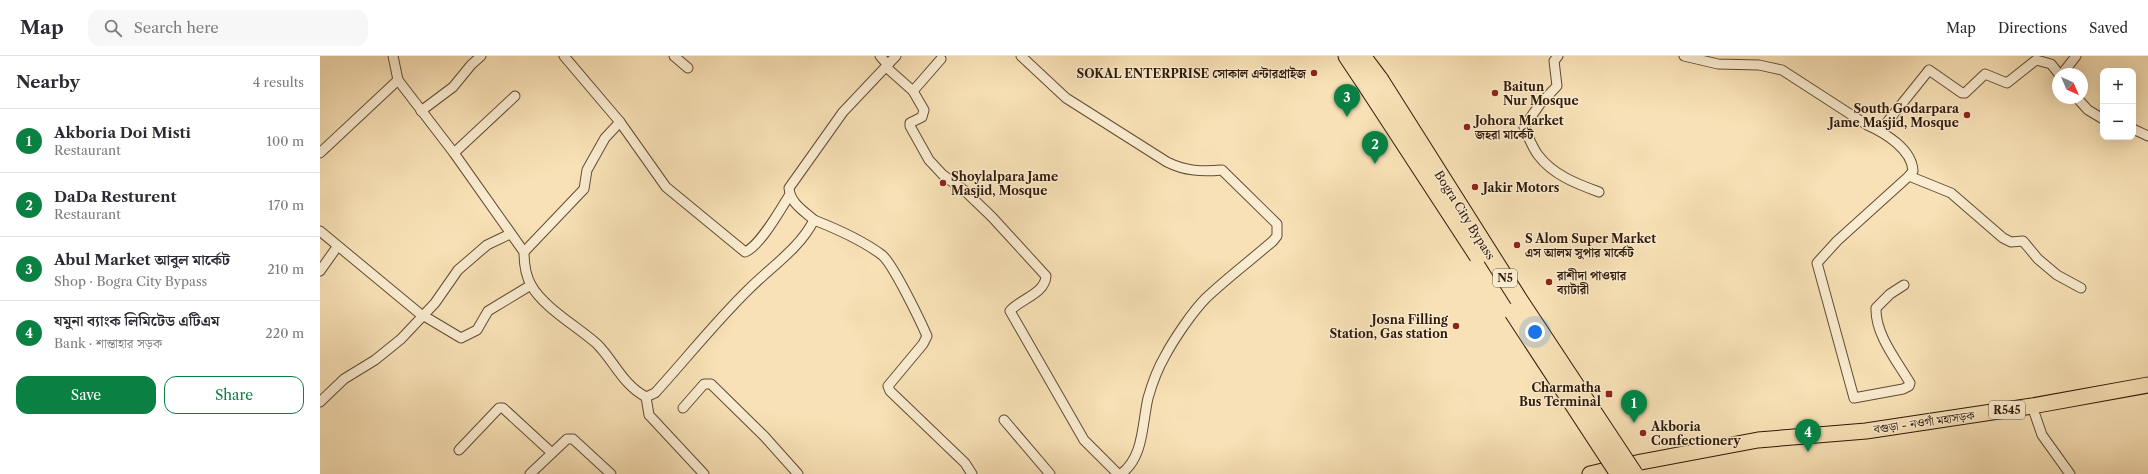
<!DOCTYPE html>
<html lang="en">
<head>
<meta charset="utf-8">
<style>
	body { margin:0; font-family:"Libre Caslon Text","Noto Serif Bengali",serif; background:#f7f7f7; color:#2b2b33 }
	.controls { position:absolute; right:12px; top:12px; display:grid; overflow:hidden; border-radius:8px; box-shadow:0 4px 16px #0002 }
	.controls button { width:36px; height:36px; display:grid; place-items:center; padding:0; border:0; border-bottom:1px solid #e1e1e2; background:#fff; color:#2b2b33; font:20px sans-serif }
	.compass { position:absolute; left:1732px; top:12px; width:36px; height:36px; border-radius:50%; background:#fff; box-shadow:0 4px 16px #0002; rotate:136deg }
	.you { position:absolute; left:1215px; top:276px; width:14px; height:14px; margin:-10px; border:3px solid #fff; border-radius:50%; background:#1a73e8; box-shadow:0 0 0 6px #1a73e833 }
	.badge { display:grid; place-items:center; width:26px; height:26px; border-radius:50%; background:#0b8043; color:#fff; font-size:13px; font-weight:700 }
	.pin { position:absolute; translate:-50% -33px; filter:drop-shadow(0 1px 2px #0008) }
	.pin::after { content:''; position:absolute; top:21px; width:14px; height:12px; background:inherit; clip-path:polygon(0 0,100% 0,50% 100%) }
	.list { margin:0; padding:0; list-style:none }
	h2 { display:flex; justify-content:space-between; align-items:center; height:52px; margin:0; padding:0 16px; font-size:17px }
	h2 small { font-size:13px; font-weight:400; color:#7c7c81 }
	.list li { display:grid; grid-template-columns:26px 1fr auto; gap:12px; align-items:center; box-sizing:border-box; height:64px; padding:0 16px; border-top:1px solid #e1e1e2 }
	.list b { display:block; font-size:15px; white-space:nowrap }
	.list p { margin:0; font-size:13px; white-space:nowrap; color:#7c7c81 }
	.list em { font-size:13px; font-style:normal; color:#7c7c81 }
	.actions { display:flex; gap:8px; padding:12px 16px }
	.actions a { flex:1; padding:9px 0; border:1px solid #0b8043; border-radius:12px; text-align:center; font-size:14px; color:#0b8043 }
	.actions .main { background:#0b8043; color:#fff }
	.icon { flex:none; width:22px; height:22px; fill:none; stroke:currentColor; stroke-width:2; stroke-linecap:round; stroke-linejoin:round }
	.map { position:relative; flex:none; width:1828px; height:418px; overflow:hidden }
	header { display:flex; align-items:center; gap:24px; box-sizing:border-box; height:56px; padding:0 20px; background:#fff; border-bottom:1px solid #e1e1e2 }
	header strong { font-size:19px }
	nav { display:flex; gap:22px; margin-inline-start:auto; font-size:14px }
	.search { width:280px; height:36px; background:#f7f7f7; display:flex; align-items:center; gap:10px; box-sizing:border-box; padding:0 14px; border-radius:12px; color:#7c7c81; font-size:15px }
	main { display:flex }
	aside { flex:1; background:#fff }
	.map>svg:first-child { display:block }
	.lines { fill:none; stroke-linecap:round; stroke-linejoin:round }
	.street-casing { stroke:#624b35; stroke-width:11 }
	.primary-casing { stroke:#30190a; stroke-width:17 }
	.highway-casing { stroke:#30190a; stroke-width:19 }
	.street { stroke:#faecd0; stroke-width:9 }
	.primary { stroke:#f8e1b6; stroke-width:15 }
	.highway { stroke:#f8e1b6; stroke-width:17 }
	.highway-bridge-casing { stroke:#30190a; stroke-width:19; stroke-linecap:butt }
	.highway-bridge { stroke:#f8e1b6; stroke-width:17 }
	.poi-dot { fill:#8f2418; stroke:#faecd0; stroke-width:1.5 }
	.labels { text-anchor:middle; dominant-baseline:central; stroke-width:3; stroke-linejoin:round; paint-order:stroke }
	.shield { fill:#faecd0; stroke:#6d5845; stroke-width:1 }
	.shield-label { font-size:11px; font-weight:bold; fill:#30190a }
	.poi-label { font-size:12px; font-weight:bold; fill:#30190a; stroke:#faecd0; text-anchor:start }
	.street-label { font-size:12px; fill:#30190a; stroke:#faecd0 }
</style>
</head>
<body>
<header>
<strong>Map</strong>
<div class="search"><svg class="icon" aria-label="search" viewBox="0 0 24 24"><circle cx="10" cy="10" r="6"/><path d="M15 15l6 6"/></svg>Search here</div>
<nav><a>Map</a><a>Directions</a><a>Saved</a></nav>
</header>
<main>
<aside>
<h2>Nearby<small>4 results</small></h2>
<ul class="list">
<li><span class="badge">1</span><div><b>Akboria Doi Misti</b><p>Restaurant</p></div><em>100 m</em></li>
<li><span class="badge">2</span><div><b>DaDa Resturent</b><p>Restaurant</p></div><em>170 m</em></li>
<li><span class="badge">3</span><div><b>Abul Market আবুল মার্কেট</b><p>Shop · Bogra City Bypass</p></div><em>210 m</em></li>
<li><span class="badge">4</span><div><b>যমুনা ব্যাংক লিমিটেড এটিএম</b><p>Bank · শান্তাহার সড়ক</p></div><em>220 m</em></li>
</ul>
<div class="actions"><a class="main">Save</a><a>Share</a></div>
</aside>
<div class="map">
<svg width="1828" height="418" viewBox="0 0 1828 418">
	<rect width="100%" height="100%" fill="#f8e1b6"/>
	<filter id="stains"><feTurbulence type="fractalNoise" baseFrequency=".005" numOctaves="4"/><feColorMatrix values="0 0 0 0 .2 0 0 0 0 .09 0 0 0 0 .02 0 0 0 .5 -.17"/></filter>
	<radialGradient id="worn" r=".72"><stop offset=".6" stop-color="#630" stop-opacity="0"/><stop offset="1" stop-color="#630" stop-opacity=".3"/></radialGradient>
	<g class="lines">
		<defs>
			<g id="street">
				<path d="M 73,0 L 78,24 L 134,97 L 204,196 C 204,206 206,220 211,229 C 223,251 258,271 277,288 C 294,305 303,329 326,341 L 335,337 C 366,303 396,265 429,233 C 451,211 480,192 494,164 C 484,155 470,147 469,132 L 523,56 L 576,0"/>
				<path d="M 244,0 L 300,66 L 346,131 L 425,196 C 440,190 460,154 469,140"/>
				<polyline points="354,0 368,12"/>
				<polyline points="560,0 568,9"/>
				<path d="M 701,0 L 746,42 L 847,106 C 865,115 882,116 902,114 L 957,168 L 957,180 L 953,185 C 931,204 907,222 886,242 C 873,255 854,283 845,300 C 838,312 832,328 828,342 C 822,368 824,401 801,418"/>
				<path d="M 1238,0 L 1234,5 L 1237,30 L 1220,48 L 1204,71 C 1208,80 1212,91 1218,99 C 1233,119 1257,128 1279,136"/>
				<path d="M 1364,0 L 1398,8 L 1439,9 L 1462,14 L 1547,69 C 1565,77 1592,93 1593,115 L 1589,120 L 1517,185 L 1497,207 L 1534,342 L 1583,333 L 1589,330 L 1590,327 C 1577,305 1555,278 1556,252 L 1570,238 L 1584,229"/>
				<path d="M 566,11 L 593,35 L 604,54 L 602,61 L 590,67 L 590,70 L 609,104 L 623,119 L 645,135 L 672,161 L 726,220 C 725,238 700,243 690,255 L 764,384 L 798,418"/>
				<polyline points="1742,18 1756,0"/>
				<polyline points="593,35 621,3"/>
				<polyline points="1757,42 1768,54 1783,63"/>
				<polyline points="101,55 133,31 151,9 161,0"/>
				<polyline points="1813,73 1828,80"/>
				<polyline points="1560,75 1609,14 1642,37 1645,37 1665,18 1687,27 1716,4 1731,8 1739,18"/>
				<polyline points="0,97 78,24"/>
				<polyline points="134,97 195,40"/>
				<polyline points="1589,120 1631,137 1683,182 1691,186 1703,185 1718,203 1737,219 1761,232"/>
				<path d="M 494,164 C 517,173 542,184 562,199 C 573,208 600,264 607,280 L 603,288 L 568,330 L 570,335 L 645,407 L 652,418"/>
				<polyline points="0,175 99,257 141,282 157,274 168,255 211,229"/>
				<polyline points="204,196 264,133 267,114 285,82 300,66"/>
				<polyline points="0,215 17,191"/>
				<polyline points="326,341 329,359 384,418"/>
				<polyline points="0,346 24,323 55,304 81,283 115,247 138,214 167,189 190,178"/>
				<polyline points="1712,350 1722,379 1750,418"/>
				<polyline points="363,352 384,328 391,328 444,380 478,418"/>
				<polyline points="684,364 730,418"/>
				<polyline points="139,394 179,352 183,352 232,397"/>
				<polyline points="210,418 247,383 253,383 291,418"/>
			</g>
			<polyline id="primary" points="1270,418 1321,406 1438,384 1546,375 1712,350 1828,329"/>
			<g id="highway">
				<polyline points="1027,0 1049,33"/>
				<polyline points="1042,0 1060,24"/>
			</g>
		</defs>
		<!-- street casing -->
		<use href="#street" class="street-casing"/>
		<!-- primary casing -->
		<use href="#primary" class="primary-casing"/>
		<!-- highway casing -->
		<use href="#highway" class="highway-casing"/>
		<!-- street -->
		<use href="#street" class="street"/>
		<!-- primary -->
		<use href="#primary" class="primary"/>
		<!-- highway -->
		<use href="#highway" class="highway"/>
		<defs>
			<g id="highway-bridge">
				<polyline points="1060,24 1199,244 1314,418"/>
				<polyline points="1049,33 1158,200"/>
				<polyline points="1193,256 1299,418"/>
			</g>
		</defs>
		<!-- highway-bridge casing -->
		<use href="#highway-bridge" class="highway-bridge-casing"/>
		<!-- highway-bridge -->
		<use href="#highway-bridge" class="highway-bridge"/>
	</g>
	<!-- markers -->
	<g class="poi-dot">
		<circle cx="994" cy="17" r="4"/>
		<circle cx="1175" cy="37" r="4"/>
		<circle cx="1647" cy="59" r="4"/>
		<circle cx="1147" cy="71" r="4"/>
		<circle cx="623" cy="127" r="4"/>
		<circle cx="1155" cy="131" r="4"/>
		<circle cx="1197" cy="189" r="4"/>
		<circle cx="1229" cy="226" r="4"/>
		<circle cx="1136" cy="270" r="4"/>
		<rect x="1285" y="334" width="8" height="8" rx="2"/>
		<circle cx="1323" cy="377" r="4"/>
	</g>
	<g class="labels">
		<!-- shield labels -->
		<g class="shield">
			<rect x="1173" y="213" width="24" height="18" rx="3"/>
			<rect x="1669" y="345" width="36" height="18" rx="3"/>
		</g>
		<g class="shield-label">
			<text x="1185" y="222">N5</text>
			<text x="1687" y="354">R545</text>
		</g>
		<!-- poi labels -->
		<g class="poi-label">
			<text x="986" y="17" text-anchor="end">SOKAL ENTERPRISE সোকাল এন্টারপ্রাইজ</text>
			<text x="1183" y="30">Baitun<tspan x="1183" dy="14">Nur Mosque</tspan></text>
			<text x="1639" y="52" text-anchor="end">South Godarpara<tspan x="1639" dy="14">Jame Masjid, Mosque</tspan></text>
			<text x="1155" y="64">Johora Market<tspan x="1155" dy="14">জহরা মার্কেট</tspan></text>
			<text x="631" y="120">Shoylalpara Jame<tspan x="631" dy="14">Masjid, Mosque</tspan></text>
			<text x="1163" y="131">Jakir Motors</text>
			<text x="1205" y="182">S Alom Super Market<tspan x="1205" dy="14">এস আলম সুপার মার্কেট</tspan></text>
			<text x="1237" y="219">রাশীদা পাওয়ার<tspan x="1237" dy="14">ব্যাটারী</tspan></text>
			<text x="1128" y="263" text-anchor="end">Josna Filling<tspan x="1128" dy="14">Station, Gas station</tspan></text>
			<text x="1281" y="331" text-anchor="end">Charmatha<tspan x="1281" dy="14">Bus Terminal</tspan></text>
			<text x="1331" y="370">Akboria<tspan x="1331" dy="14">Confectionery</tspan></text>
		</g>
		<!-- street labels -->
		<g class="street-label">
			<text transform="translate(1145 159) rotate(58)">Bogra City Bypass</text>
			<text transform="translate(1604 366) rotate(-8)">বগুড়া - নওগাঁ মহাসড়ক</text>
		</g>
	</g>
	<rect width="100%" height="100%" filter="url(#stains)"/>
	<rect width="100%" height="100%" fill="url(#worn)"/>
</svg>
<div class="controls">
<button>+</button>
<button>−</button>
</div>
<svg class="compass" viewBox="-18 -18 36 36"><path d="M0-13l5 13h-10z" fill="#e53935"/><path d="M0 13l5-13h-10z" fill="#7c7c81"/></svg>
<div class="you"></div>
<div class="pin badge" style="left:1314px;top:367px">1</div>
<div class="pin badge" style="left:1055px;top:108px">2</div>
<div class="pin badge" style="left:1027px;top:61px">3</div>
<div class="pin badge" style="left:1488px;top:396px">4</div>
</div>
</main>
</body>
</html>
